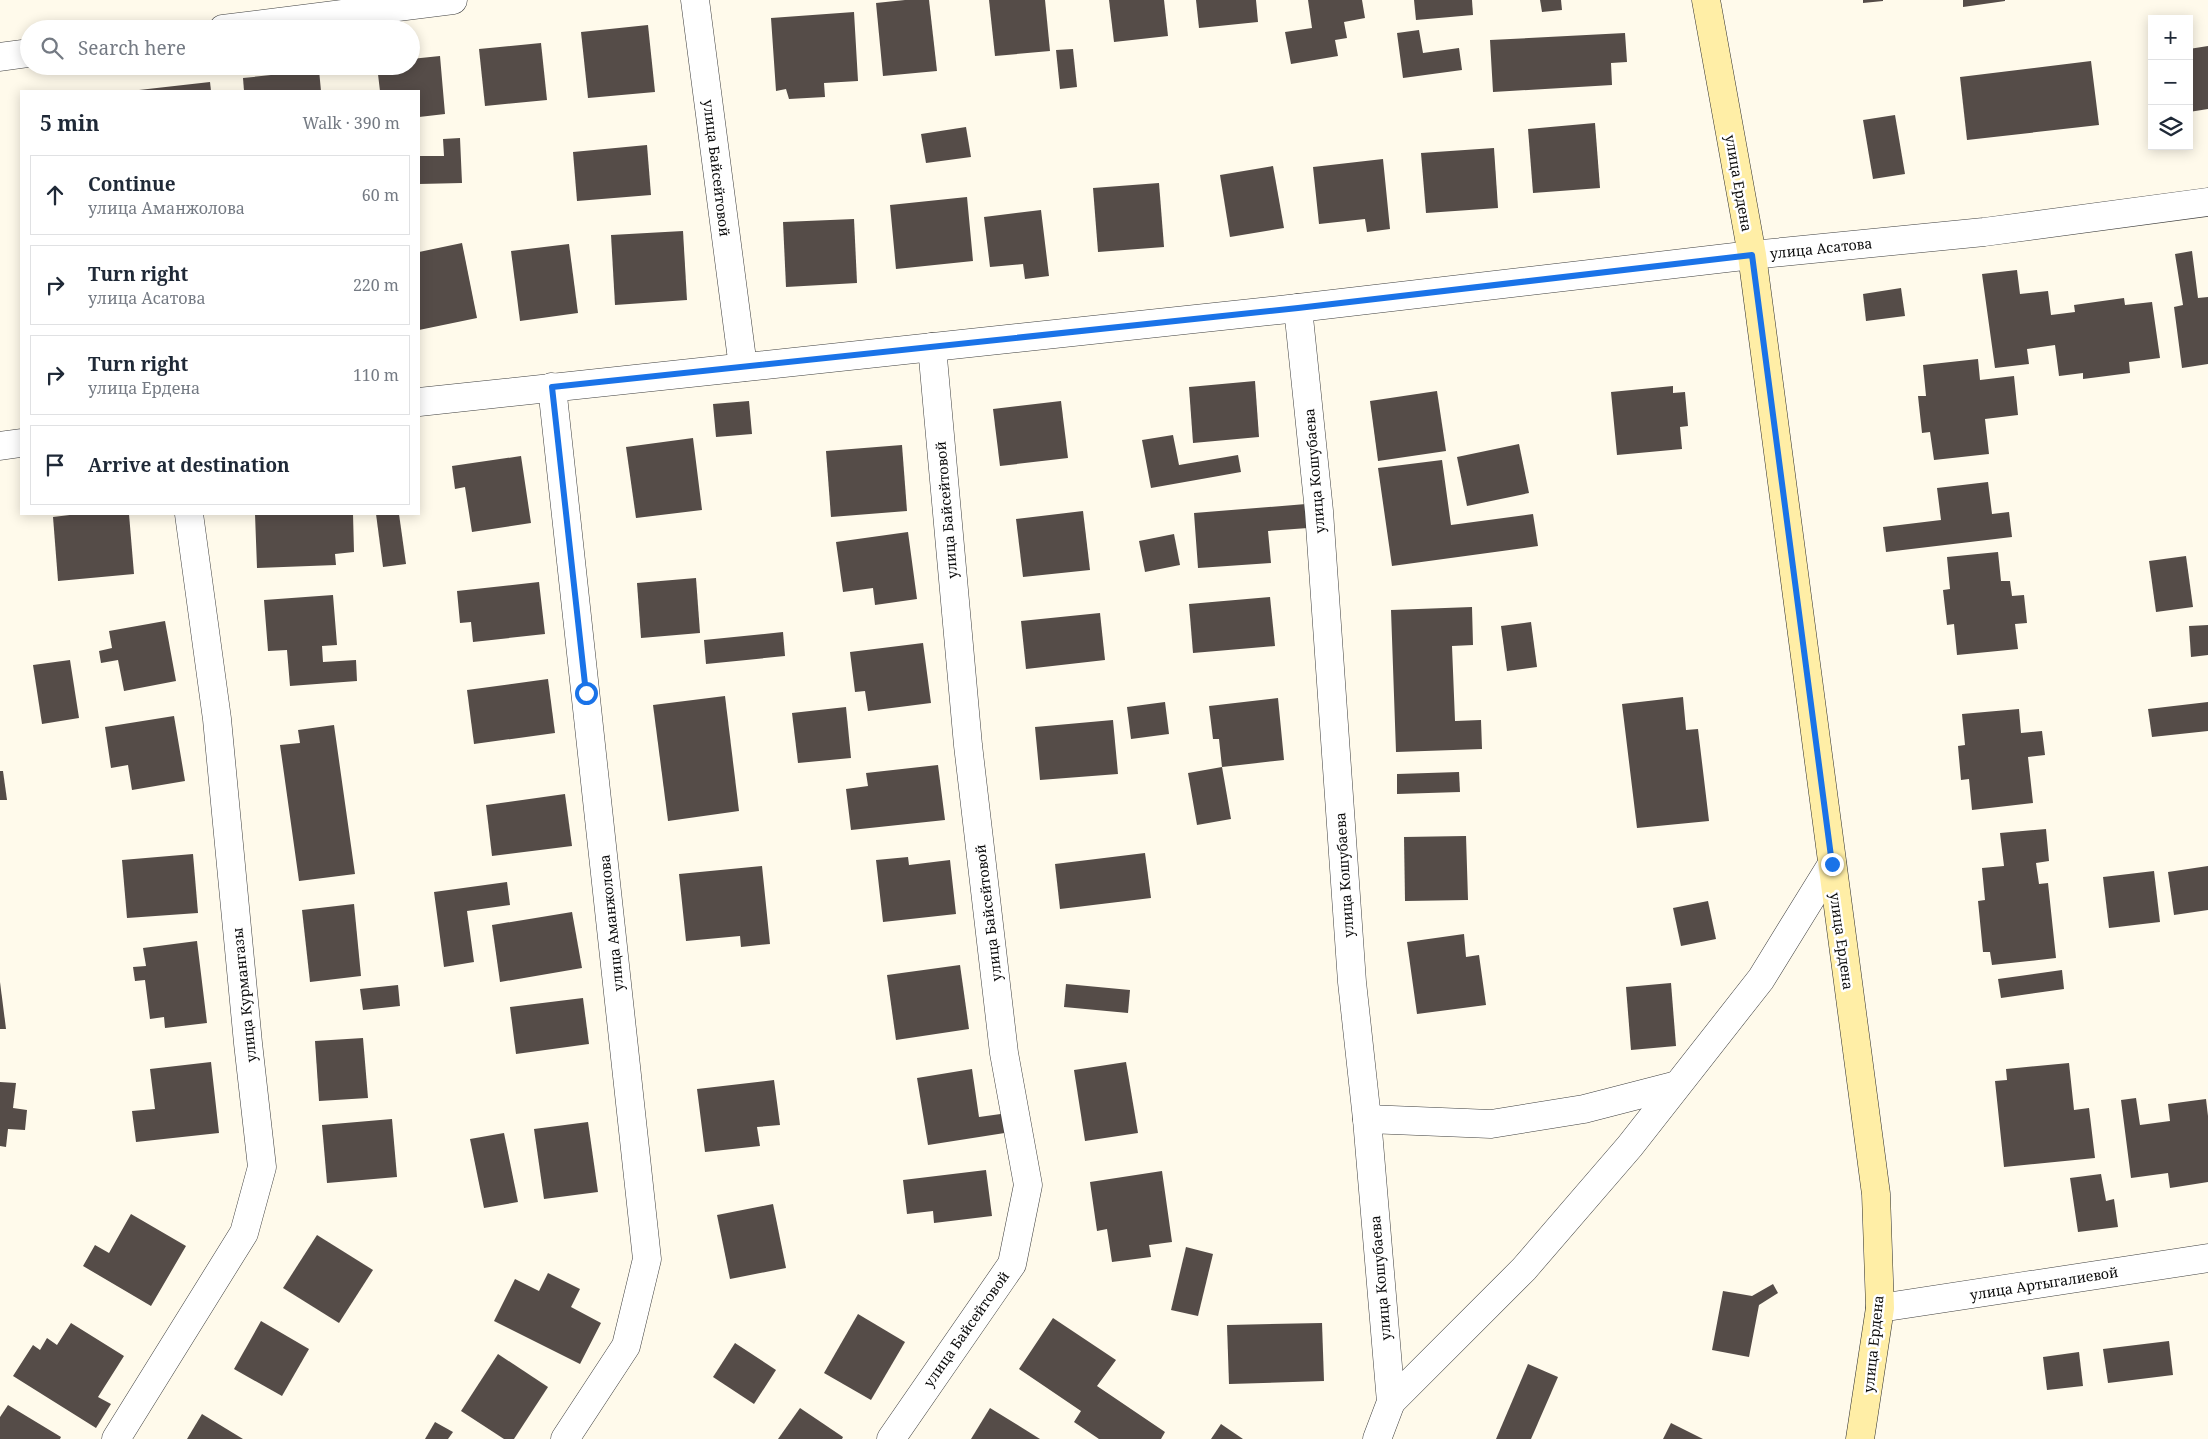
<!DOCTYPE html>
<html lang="en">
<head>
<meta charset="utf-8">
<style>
	body { margin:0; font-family:"Noto Serif",serif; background:#f6f6f7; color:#1f2937 }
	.controls { position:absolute; right:15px; top:15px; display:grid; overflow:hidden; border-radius:0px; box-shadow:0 2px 12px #0003 }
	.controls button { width:45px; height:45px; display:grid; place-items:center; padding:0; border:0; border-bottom:1px solid #e0e1e3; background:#fff; color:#1f2937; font:25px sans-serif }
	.stop { position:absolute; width:15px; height:15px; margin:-11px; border:4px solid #1a73e8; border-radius:50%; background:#fff }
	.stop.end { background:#1a73e8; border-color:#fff; box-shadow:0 1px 5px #0008 }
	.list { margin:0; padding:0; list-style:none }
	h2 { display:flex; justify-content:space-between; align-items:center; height:65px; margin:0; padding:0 20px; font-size:21px }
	h2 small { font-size:16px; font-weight:400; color:#747a83 }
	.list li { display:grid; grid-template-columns:32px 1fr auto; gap:15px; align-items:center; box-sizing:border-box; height:80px; margin:0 10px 10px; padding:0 10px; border:1px solid #e0e1e3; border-radius:0px }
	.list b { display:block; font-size:19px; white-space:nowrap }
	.list p { margin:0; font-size:16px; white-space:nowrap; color:#747a83 }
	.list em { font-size:16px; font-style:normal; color:#747a83 }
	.icon { flex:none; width:28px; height:28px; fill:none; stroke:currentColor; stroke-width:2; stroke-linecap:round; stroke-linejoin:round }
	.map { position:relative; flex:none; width:2208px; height:1439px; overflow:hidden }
	.search { position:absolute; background:#fff; box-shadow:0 2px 12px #0003; left:20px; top:20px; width:400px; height:55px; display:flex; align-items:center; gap:12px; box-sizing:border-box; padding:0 18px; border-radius:28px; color:#747a83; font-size:19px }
	.panel { position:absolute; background:#fff; box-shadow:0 2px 12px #0003; left:20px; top:90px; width:400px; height:425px; border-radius:0px }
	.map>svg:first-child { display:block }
	.building { fill:#554c48 }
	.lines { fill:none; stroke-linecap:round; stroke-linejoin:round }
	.street-casing { stroke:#3f3f3f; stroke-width:29 }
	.secondary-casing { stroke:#2e2e2e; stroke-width:29 }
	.street { stroke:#fff; stroke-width:28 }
	.secondary { stroke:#ffeea6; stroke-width:28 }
	.route { stroke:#1a73e8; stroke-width:6 }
	.labels { text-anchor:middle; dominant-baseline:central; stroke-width:5; stroke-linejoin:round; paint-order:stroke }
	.street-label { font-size:14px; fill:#0c0c0c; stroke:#fff }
</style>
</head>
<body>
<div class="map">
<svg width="2208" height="1439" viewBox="0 0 2208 1439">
	<rect width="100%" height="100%" fill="#fffaeb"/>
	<!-- building -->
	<g class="building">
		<polygon points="905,0 929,0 937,71 883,76 876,3"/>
		<polygon points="989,0 1045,0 1050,51 995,56"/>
		<polygon points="1109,0 1164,0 1168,36 1114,42"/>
		<polygon points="1196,0 1256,0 1258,22 1199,28"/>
		<polygon points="1308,0 1362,0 1365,18 1344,22 1347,38 1335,40 1338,56 1291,64 1285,32 1312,28"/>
		<polygon points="1414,0 1472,0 1473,15 1416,20"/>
		<polygon points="1540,0 1561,0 1562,10 1542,12"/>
		<polygon points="1863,0 1883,0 1883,1 1863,3"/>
		<polygon points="1963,0 2005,0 2005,1 1963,7"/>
		<polygon points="854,12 858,81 824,83 825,97 789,99 786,89 776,91 771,18"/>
		<polygon points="648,25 655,92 588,98 581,32"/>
		<polygon points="1419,30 1423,53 1459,48 1462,70 1403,78 1397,33"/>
		<polygon points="1625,33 1627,62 1611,63 1612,85 1493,92 1490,40"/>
		<polygon points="541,43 547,100 485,106 479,49"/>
		<polygon points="2208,46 2208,109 2189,112 2189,49"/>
		<polygon points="1073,49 1077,87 1060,89 1056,50"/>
		<polygon points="440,56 445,114 419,117 419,91 380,91 377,66 411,66 411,59"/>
		<polygon points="2091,61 2099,125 1967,140 1960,77"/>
		<polygon points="319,70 321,91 244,91 243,78"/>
		<polygon points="210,82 211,91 139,91 139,90"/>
		<polygon points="1895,115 1905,174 1873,179 1863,120"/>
		<polygon points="1595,123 1600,188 1533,193 1528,129"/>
		<polygon points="966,127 971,157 926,163 921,134"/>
		<polygon points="460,138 462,183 419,184 419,156 444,156 443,139"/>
		<polygon points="647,145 651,195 577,201 573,152"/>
		<polygon points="1494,148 1498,208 1426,213 1421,153"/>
		<polygon points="1383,159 1390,229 1367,232 1365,219 1319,224 1313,167"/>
		<polygon points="1273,166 1284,228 1230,237 1220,175"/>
		<polygon points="1159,183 1164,247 1098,252 1093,188"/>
		<polygon points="967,197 973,261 896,269 890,205"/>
		<polygon points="1041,210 1049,276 1025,279 1023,264 990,267 984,217"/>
		<polygon points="854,219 857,283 786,287 783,222"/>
		<polygon points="683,231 687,300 615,305 611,235"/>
		<polygon points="462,243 477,318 419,330 419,252"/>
		<polygon points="569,244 578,313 520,321 511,251"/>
		<polygon points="2192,251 2198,298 2208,297 2208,364 2182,368 2174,307 2183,305 2175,254"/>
		<polygon points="2017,270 2020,294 2048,291 2051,315 2075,312 2074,305 2124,298 2125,305 2152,302 2160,358 2129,362 2130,373 2083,379 2083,373 2059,376 2055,345 2027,349 2029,364 1995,368 1982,274"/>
		<polygon points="1901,288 1905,316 1866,321 1863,294"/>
		<polygon points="1978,359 1980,380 2014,376 2018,415 1985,419 1989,454 1934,460 1930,432 1922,433 1918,396 1926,396 1923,365"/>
		<polygon points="1255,381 1259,437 1193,443 1189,387"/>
		<polygon points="1673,386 1673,393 1685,392 1688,426 1680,427 1682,449 1617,455 1611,392"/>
		<polygon points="1437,391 1446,451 1378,461 1370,401"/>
		<polygon points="749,401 752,434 716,437 713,404"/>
		<polygon points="1061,401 1068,458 1000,466 993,409"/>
		<polygon points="1173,435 1179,465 1238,455 1241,472 1151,488 1142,440"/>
		<polygon points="693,438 702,510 636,518 626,447"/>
		<polygon points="1519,444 1529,493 1467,506 1457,457"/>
		<polygon points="902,445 907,511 831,517 826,451"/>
		<polygon points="521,456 531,523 472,532 465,487 455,489 452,466"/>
		<polygon points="1442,460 1451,525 1533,514 1538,546 1392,566 1378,468"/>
		<polygon points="1988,482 1992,514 2009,512 2012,537 1886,552 1883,527 1941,520 1937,488"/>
		<polygon points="1306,504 1308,528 1268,531 1271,563 1198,568 1194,513"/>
		<polygon points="1083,511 1090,570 1023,577 1016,519"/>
		<polygon points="78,514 129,514 134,574 58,581 53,517"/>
		<polygon points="255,514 353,514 354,552 335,554 336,565 257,568"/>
		<polygon points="376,514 399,514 406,564 383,567"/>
		<polygon points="908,532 917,599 875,605 873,588 843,592 836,542"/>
		<polygon points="1174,534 1180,565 1145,572 1139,541"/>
		<polygon points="1998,552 2001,581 2010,581 2012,596 2024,595 2027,623 2015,624 2018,649 1957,655 1954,624 1947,625 1943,590 1950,589 1947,557"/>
		<polygon points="2186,556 2193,607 2156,612 2149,561"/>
		<polygon points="696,578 700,633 641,638 637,583"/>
		<polygon points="539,582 545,634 473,642 471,622 460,623 457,591"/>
		<polygon points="333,595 337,645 322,646 323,662 356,660 357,681 290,686 287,650 268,651 264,600"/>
		<polygon points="1270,597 1275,646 1193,653 1189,604"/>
		<polygon points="1472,607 1473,645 1452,646 1455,721 1481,720 1482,749 1396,752 1391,610"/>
		<polygon points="1100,613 1105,660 1026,669 1021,621"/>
		<polygon points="165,621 176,681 124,691 118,660 101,663 99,651 112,648 109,631"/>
		<polygon points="1531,622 1537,667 1507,671 1501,626"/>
		<polygon points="2208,625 2208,655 2191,657 2189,626"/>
		<polygon points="783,632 785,656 706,664 704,640"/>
		<polygon points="923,643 931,703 868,711 865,691 855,692 850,652"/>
		<polygon points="70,660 79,718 42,724 33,665"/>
		<polygon points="548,679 555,733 474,744 467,690"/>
		<polygon points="725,696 739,811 668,821 653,705"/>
		<polygon points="1683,697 1686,730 1698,729 1709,821 1637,828 1622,704"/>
		<polygon points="1278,698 1284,760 1222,767 1231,819 1197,825 1188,773 1222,767 1219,739 1213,739 1209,706"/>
		<polygon points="1165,702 1169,734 1131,739 1127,707"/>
		<polygon points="2208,702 2208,731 2152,737 2148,709"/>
		<polygon points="846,707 851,758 798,763 792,713"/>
		<polygon points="2019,709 2021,733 2042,731 2045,755 2028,757 2033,803 1972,810 1969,779 1961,780 1958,746 1965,745 1962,714"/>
		<polygon points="174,716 185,781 132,790 128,765 111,768 105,727"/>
		<polygon points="1113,720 1118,774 1040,780 1035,727"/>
		<polygon points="334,725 355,874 299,881 280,745 300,743 298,730"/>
		<polygon points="938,765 945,820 851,830 846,789 868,786 866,773"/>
		<polygon points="0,771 3,771 7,800 0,800"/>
		<polygon points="1459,772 1460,792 1397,794 1397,774"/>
		<polygon points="565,794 572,846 492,856 486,805"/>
		<polygon points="2046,829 2049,861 2036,863 2039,884 2048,883 2056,958 1992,965 1990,952 1983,952 1978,901 1985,900 1982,868 2004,866 2000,833"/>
		<polygon points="1466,836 1468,900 1405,901 1404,837"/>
		<polygon points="1145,853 1151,898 1060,909 1055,864"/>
		<polygon points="193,854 198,913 127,918 122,860"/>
		<polygon points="908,857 909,865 950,860 956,914 883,922 876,860"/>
		<polygon points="762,866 770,944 741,947 740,936 686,941 679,874"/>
		<polygon points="2208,866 2208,910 2174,915 2168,872"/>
		<polygon points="2154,871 2160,922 2109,928 2103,877"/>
		<polygon points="507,882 510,905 467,911 474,962 444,967 434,892"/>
		<polygon points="1708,901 1716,939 1681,946 1673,908"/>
		<polygon points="354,904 361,976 310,982 302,910"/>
		<polygon points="572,912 582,968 500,982 492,925"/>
		<polygon points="1464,934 1466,957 1479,955 1486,1005 1417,1014 1407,942"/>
		<polygon points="197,941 207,1023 165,1028 164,1017 150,1019 145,980 135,981 133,967 146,966 143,948"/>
		<polygon points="960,965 969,1029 896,1040 887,975"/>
		<polygon points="2062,970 2064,989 2001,998 1998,979"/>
		<polygon points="0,982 6,1029 0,1029"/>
		<polygon points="1671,983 1676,1046 1631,1050 1626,987"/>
		<polygon points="1066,984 1130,990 1128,1013 1064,1007"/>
		<polygon points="398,985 400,1006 363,1010 360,989"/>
		<polygon points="583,998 589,1044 516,1054 510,1007"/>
		<polygon points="363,1038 368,1098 319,1101 315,1041"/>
		<polygon points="211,1062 219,1133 136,1142 132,1111 155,1109 150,1069"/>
		<polygon points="1126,1062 1138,1133 1085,1141 1074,1070"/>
		<polygon points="2069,1063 2074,1110 2089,1108 2095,1158 2004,1167 1995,1081 2007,1080 2006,1069"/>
		<polygon points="972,1069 979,1117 1008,1113 1011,1132 928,1145 917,1078"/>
		<polygon points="774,1080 780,1125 757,1127 760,1146 705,1152 697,1089"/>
		<polygon points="0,1082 16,1083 13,1108 27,1110 25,1130 8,1129 6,1147 0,1146"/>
		<polygon points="2136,1098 2140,1125 2170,1121 2168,1104 2206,1099 2208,1116 2208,1182 2170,1188 2168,1173 2131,1178 2121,1100"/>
		<polygon points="392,1119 397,1177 327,1183 322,1125"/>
		<polygon points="588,1122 598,1192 544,1199 534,1129"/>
		<polygon points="504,1133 518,1202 484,1208 470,1139"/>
		<polygon points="986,1170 992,1216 934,1223 933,1211 907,1214 903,1180"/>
		<polygon points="1162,1171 1172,1242 1149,1245 1151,1257 1112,1262 1107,1229 1097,1231 1090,1182"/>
		<polygon points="2101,1174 2106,1201 2114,1199 2118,1227 2078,1232 2070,1178"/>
		<polygon points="773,1204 786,1268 730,1279 717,1215"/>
		<polygon points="131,1214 186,1246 151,1306 83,1266 95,1245 109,1253"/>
		<polygon points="317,1235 373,1270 339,1323 283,1288"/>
		<polygon points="1186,1247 1213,1254 1198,1316 1171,1310"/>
		<polygon points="548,1273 580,1289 571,1307 601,1323 580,1364 494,1321 515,1279 539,1291"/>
		<polygon points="1773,1284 1778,1293 1759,1305 1749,1357 1712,1350 1723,1291 1752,1296"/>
		<polygon points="858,1314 905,1342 871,1400 824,1373"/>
		<polygon points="1053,1318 1116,1360 1097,1386 1165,1432 1161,1439 1099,1439 1074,1422 1081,1411 1019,1369"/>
		<polygon points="261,1321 309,1349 282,1396 234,1369"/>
		<polygon points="71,1323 124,1356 98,1397 111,1404 96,1428 13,1376 33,1345 40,1350 47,1338 57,1345"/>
		<polygon points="1322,1323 1324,1381 1229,1384 1227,1325"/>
		<polygon points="2169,1341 2173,1375 2108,1383 2103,1349"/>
		<polygon points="735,1343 776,1370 754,1404 713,1377"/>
		<polygon points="2079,1352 2083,1386 2047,1390 2043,1357"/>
		<polygon points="498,1354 548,1387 514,1439 504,1439 461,1411"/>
		<polygon points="1528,1364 1558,1377 1531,1439 1496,1439"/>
		<polygon points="8,1405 61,1437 60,1439 0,1439 0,1417"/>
		<polygon points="800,1408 843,1437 842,1439 778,1439"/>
		<polygon points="990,1408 1040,1439 971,1439"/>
		<polygon points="202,1414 243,1439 187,1439"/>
		<polygon points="435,1422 453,1432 448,1439 425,1439"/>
		<polygon points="1671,1423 1703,1439 1663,1439"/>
		<polygon points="1221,1424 1243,1439 1211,1439"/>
	</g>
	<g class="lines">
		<defs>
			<g id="street">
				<polyline points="695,0 743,367"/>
				<polyline points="223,29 453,0"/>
				<polyline points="0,57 29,53"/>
				<polyline points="1298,308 1319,511 1352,982 1367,1119 1391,1402 1377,1439"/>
				<polyline points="552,387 647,1259 626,1346 565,1439"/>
				<polyline points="419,402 1298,308 1752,255 1984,232 2208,202"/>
				<polyline points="0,446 21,443"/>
				<polyline points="1367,1119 1491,1124 1584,1109 1677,1085"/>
				<polyline points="1880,1308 2208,1258"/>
				<polyline points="1391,1402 1524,1269 1630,1146 1761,979 1832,864"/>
				<polyline points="116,1439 244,1233 262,1167 248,1043 217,719 189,514"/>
				<polyline points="891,1439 1012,1264 1028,1185 1004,1053 968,745 932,347"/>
			</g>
			<polyline id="secondary" points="1706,0 1752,255 1876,1194 1880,1308 1860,1439"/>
		</defs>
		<!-- street casing -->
		<use href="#street" class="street-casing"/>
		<!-- secondary casing -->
		<use href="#secondary" class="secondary-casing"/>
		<!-- street -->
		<use href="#street" class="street"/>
		<!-- secondary -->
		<use href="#secondary" class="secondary"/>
	</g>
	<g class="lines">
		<!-- route -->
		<polyline class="route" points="586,693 552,387 1298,308 1752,255 1832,864"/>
	</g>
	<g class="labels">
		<!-- street labels -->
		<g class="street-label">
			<text transform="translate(717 168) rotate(83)">улица Байсейтовой</text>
			<text transform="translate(1739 183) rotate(80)">улица Ердена</text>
			<text transform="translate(1821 248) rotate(-6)">улица Асатова</text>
			<text transform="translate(1314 471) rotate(-95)">улица Кошубаева</text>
			<text transform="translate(946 510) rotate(-95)">улица Байсейтовой</text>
			<text transform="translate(1344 875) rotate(-94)">улица Кошубаева</text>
			<text transform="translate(988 913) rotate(-97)">улица Байсейтовой</text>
			<text transform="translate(611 923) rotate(-96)">улица Аманжолова</text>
			<text transform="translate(1842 941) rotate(82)">улица Ердена</text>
			<text transform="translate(244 995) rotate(-96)">улица Курмангазы</text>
			<text transform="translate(1380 1278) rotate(-95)">улица Кошубаева</text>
			<text transform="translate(2044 1283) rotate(-9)">улица Артыгалиевой</text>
			<text transform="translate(966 1329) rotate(-55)">улица Байсейтовой</text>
			<text transform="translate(1873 1344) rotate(-84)">улица Ердена</text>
		</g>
	</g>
</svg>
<div class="controls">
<button>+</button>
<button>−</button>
<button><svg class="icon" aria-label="layers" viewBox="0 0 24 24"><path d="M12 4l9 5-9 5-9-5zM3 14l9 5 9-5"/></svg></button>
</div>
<div class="stop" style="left:586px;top:693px"></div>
<div class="stop end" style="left:1832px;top:864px"></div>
<div class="search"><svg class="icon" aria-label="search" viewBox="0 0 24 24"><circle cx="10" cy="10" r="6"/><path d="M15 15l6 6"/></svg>Search here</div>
<section class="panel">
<h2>5 min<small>Walk · 390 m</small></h2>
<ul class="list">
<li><svg class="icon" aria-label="ahead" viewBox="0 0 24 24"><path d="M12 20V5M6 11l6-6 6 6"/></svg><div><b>Continue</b><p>улица Аманжолова</p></div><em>60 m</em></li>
<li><svg class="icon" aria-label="right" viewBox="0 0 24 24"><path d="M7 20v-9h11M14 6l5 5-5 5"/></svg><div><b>Turn right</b><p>улица Асатова</p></div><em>220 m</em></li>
<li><svg class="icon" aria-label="right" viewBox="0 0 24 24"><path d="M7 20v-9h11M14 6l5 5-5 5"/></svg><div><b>Turn right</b><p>улица Ердена</p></div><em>110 m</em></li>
<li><svg class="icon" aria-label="arrive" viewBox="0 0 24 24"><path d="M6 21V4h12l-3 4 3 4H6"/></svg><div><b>Arrive at destination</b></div></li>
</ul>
</section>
</div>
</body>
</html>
